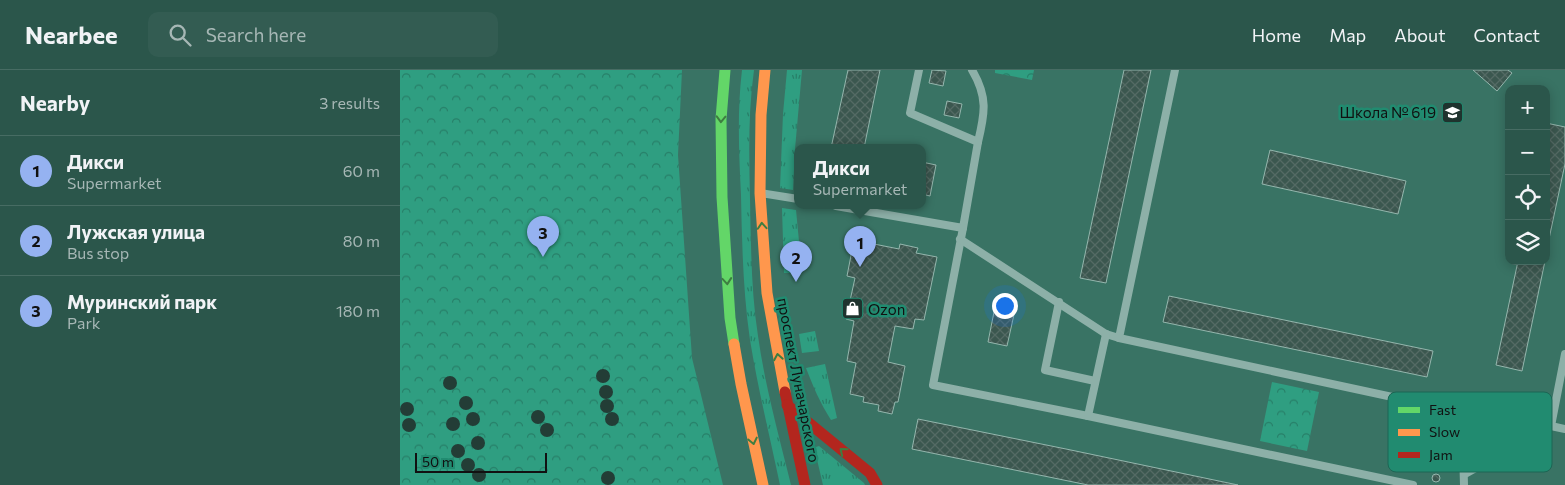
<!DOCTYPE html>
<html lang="en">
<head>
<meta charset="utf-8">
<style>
	body { margin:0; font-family:Commissioner,sans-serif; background:#335c52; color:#f1f3f6 }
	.controls { position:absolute; right:15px; top:15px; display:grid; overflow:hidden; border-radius:10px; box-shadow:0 2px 12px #0003 }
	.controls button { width:45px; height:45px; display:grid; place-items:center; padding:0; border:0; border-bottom:1px solid #476c63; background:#2b564b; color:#f1f3f6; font:25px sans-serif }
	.scale { position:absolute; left:15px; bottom:12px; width:132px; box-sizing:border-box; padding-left:5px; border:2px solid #111; border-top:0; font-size:14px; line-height:18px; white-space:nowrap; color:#111; -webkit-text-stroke:4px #218b70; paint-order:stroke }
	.you { position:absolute; left:604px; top:235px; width:18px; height:18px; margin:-12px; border:4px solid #fff; border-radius:50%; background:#1a73e8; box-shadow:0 0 0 8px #1a73e833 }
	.badge { display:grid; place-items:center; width:32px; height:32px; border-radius:50%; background:#95b2f1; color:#111; font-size:16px; font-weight:700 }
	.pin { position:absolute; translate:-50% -41px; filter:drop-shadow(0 1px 2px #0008) }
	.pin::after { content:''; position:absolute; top:26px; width:18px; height:15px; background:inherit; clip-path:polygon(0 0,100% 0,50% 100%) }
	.popup { position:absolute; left:394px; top:74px; width:132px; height:65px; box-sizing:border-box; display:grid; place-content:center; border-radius:10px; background:#2b564b; filter:drop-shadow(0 1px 4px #0005); font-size:16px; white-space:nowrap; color:#a6b7b5 }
	.popup b { font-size:19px; color:#f1f3f6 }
	.popup::after { content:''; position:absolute; left:50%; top:100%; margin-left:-10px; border:10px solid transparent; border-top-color:#2b564b }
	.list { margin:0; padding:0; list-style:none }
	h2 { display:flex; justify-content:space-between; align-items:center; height:65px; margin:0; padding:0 20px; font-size:21px }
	h2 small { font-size:16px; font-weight:400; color:#a6b7b5 }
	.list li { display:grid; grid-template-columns:32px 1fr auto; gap:15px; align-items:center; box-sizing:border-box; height:70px; padding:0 20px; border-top:1px solid #476c63 }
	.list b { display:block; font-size:19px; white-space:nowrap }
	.list p { margin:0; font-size:16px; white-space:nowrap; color:#a6b7b5 }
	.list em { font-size:16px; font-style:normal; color:#a6b7b5 }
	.icon { flex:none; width:28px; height:28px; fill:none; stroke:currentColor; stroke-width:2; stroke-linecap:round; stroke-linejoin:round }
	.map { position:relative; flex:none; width:1165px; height:415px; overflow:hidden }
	header { display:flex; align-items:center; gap:30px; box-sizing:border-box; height:70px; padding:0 25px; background:#2b564b; border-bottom:1px solid #476c63 }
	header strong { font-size:24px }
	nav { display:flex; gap:28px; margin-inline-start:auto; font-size:18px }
	.search { width:350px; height:45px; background:#335c52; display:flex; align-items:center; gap:12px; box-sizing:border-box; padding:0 18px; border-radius:10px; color:#a6b7b5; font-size:19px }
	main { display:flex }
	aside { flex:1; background:#2b564b }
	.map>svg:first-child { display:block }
	.grass { fill:url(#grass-tufts) }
	.park { fill:url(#park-crowns) }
	.building { fill:url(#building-cross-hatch); stroke:#94b6ad }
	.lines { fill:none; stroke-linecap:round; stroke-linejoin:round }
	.lane { stroke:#8db0a8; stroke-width:8 }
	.fast { stroke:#63d668; stroke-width:11 }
	.slow { stroke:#ff974d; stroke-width:11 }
	.jam { stroke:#b3261e; stroke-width:11 }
	.tree { fill:#233d36 }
	.oneway { stroke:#3e7d41 }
	.labels { text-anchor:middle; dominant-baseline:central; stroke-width:5; stroke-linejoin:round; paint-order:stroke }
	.poi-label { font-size:15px; fill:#111; stroke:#218b70; text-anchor:end }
	.street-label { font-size:15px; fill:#111; stroke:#218b70 }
	.key { fill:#218b70; stroke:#1c6654; stroke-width:1 }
	.key-label { font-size:14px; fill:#111 }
</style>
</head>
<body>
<header>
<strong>Nearbee</strong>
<div class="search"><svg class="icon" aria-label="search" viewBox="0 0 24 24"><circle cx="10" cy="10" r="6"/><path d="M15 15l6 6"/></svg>Search here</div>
<nav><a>Home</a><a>Map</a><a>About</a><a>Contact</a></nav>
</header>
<main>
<aside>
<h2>Nearby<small>3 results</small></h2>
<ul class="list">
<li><span class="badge">1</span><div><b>Дикси</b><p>Supermarket</p></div><em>60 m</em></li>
<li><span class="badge">2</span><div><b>Лужская улица</b><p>Bus stop</p></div><em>80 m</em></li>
<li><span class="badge">3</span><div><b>Муринский парк</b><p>Park</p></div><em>180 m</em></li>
</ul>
</aside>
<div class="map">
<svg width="1165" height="415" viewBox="0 0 1165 415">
	<defs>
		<pattern id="grass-tufts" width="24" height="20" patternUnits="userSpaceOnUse" patternTransform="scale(1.25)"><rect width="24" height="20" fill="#2f9e81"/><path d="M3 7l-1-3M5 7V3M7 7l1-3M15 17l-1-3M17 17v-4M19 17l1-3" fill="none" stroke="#277f68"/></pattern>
		<pattern id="park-crowns" width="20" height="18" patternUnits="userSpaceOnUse" patternTransform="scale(1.25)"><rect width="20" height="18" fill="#2f9e81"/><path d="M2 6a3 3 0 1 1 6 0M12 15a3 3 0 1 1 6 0" fill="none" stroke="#277f68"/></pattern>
		<pattern id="building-cross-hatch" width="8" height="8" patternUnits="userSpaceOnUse" patternTransform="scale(1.25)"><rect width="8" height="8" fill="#3b574f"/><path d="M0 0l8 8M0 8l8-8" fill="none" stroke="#546a64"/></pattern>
	</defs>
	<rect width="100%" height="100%" fill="#397364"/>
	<!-- grass -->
	<g class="grass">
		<path d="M 342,0 L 354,0 C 348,43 349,86 350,129 C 351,175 351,221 358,266 C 365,316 379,366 391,415 L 380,415 C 370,367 358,319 350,270 C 343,222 342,173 341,125 C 339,84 337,42 342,0 Z"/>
		<polygon points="387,0 402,0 395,79 393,120 380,118 383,44"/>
		<polygon points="382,138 396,140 402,203 384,203"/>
		<polygon points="415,261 419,281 402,283 399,264"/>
		<path d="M 425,294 L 437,348 L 431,350 C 420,333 413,316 406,298 Z"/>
		<polygon points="419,376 464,413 465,415 423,415 415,381 416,377"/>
	</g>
	<!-- park -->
	<g class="park">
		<polygon points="0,0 282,0 278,85 292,288 323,415 0,415"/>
		<polygon points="595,0 634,0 632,10 595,3"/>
		<polygon points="872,312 919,322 907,381 860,371"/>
	</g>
	<!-- building -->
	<g class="building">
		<polygon points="448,0 480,0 464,78 431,78"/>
		<polygon points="532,0 546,1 543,16 529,13"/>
		<polygon points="724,0 751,0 706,213 680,208"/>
		<polygon points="1073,0 1108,0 1112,3 1097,21"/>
		<polygon points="547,31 562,34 559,48 544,45"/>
		<polygon points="1146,53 1165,57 1165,94 1146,183"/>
		<polygon points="870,80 1006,111 998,144 862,114"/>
		<polygon points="522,92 536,95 530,126 522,124"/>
		<polygon points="454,170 499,179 500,174 518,178 516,183 537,187 524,250 515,249 513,259 495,256 488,292 505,296 498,332 495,332 492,344 478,341 479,335 463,332 464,327 450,324 456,293 447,291 454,251 446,249 455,208 447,206"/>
		<polygon points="1118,191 1145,191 1122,301 1096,295"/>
		<polygon points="769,226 1033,281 1027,307 763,252"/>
		<polygon points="597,227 617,231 607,276 588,272"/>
		<polygon points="518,349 666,379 838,415 688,415 512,379"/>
		<polygon points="1037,372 1049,374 1043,401 1031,399"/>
		<circle cx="1036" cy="408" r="4"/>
	</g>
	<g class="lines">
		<!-- lane -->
		<g class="lane">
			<path d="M 572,0 C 588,27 585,43 578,72"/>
			<polyline points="775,0 719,268 1062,342 1140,362"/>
			<polyline points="360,123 398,129"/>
			<polyline points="436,136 563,158 578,72 510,43 519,0"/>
			<polyline points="563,158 533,315 688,346 1013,415"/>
			<polyline points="560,169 706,264 719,268"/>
			<polyline points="659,232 645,300 695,311"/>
			<polyline points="1062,342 1064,415"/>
			<polyline points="688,346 706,264"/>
			<polyline points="1151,356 1165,359"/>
			<polyline points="1065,404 1151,356 1165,284"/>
		</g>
		<!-- fast -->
		<polyline class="fast" points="325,0 321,49 322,127 330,248 334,274"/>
		<!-- slow -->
		<g class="slow">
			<polyline points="365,0 361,45 360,123 367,223 385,322"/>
			<polyline points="334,274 341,314 363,415"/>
		</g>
		<!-- jam -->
		<g class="jam">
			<polyline points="385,322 405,415"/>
			<polyline points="387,335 470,403 477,415"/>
		</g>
	</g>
	<!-- trees -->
	<g class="tree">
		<circle cx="203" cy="306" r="7"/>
		<circle cx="50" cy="313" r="7"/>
		<circle cx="206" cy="322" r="7"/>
		<circle cx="66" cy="333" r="7"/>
		<circle cx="207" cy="336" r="7"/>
		<circle cx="7" cy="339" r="7"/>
		<circle cx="138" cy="347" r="7"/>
		<circle cx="73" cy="349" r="7"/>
		<circle cx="212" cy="349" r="7"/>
		<circle cx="53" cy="354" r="7"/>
		<circle cx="9" cy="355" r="7"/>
		<circle cx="147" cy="360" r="7"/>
		<circle cx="78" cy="373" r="7"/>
		<circle cx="58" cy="381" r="7"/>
		<circle cx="68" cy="395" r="7"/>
		<circle cx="79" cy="405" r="7"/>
		<circle cx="208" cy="408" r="7"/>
	</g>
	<!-- one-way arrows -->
	<defs><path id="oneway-chevron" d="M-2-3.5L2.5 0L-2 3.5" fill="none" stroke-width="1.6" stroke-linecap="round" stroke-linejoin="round" transform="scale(1.25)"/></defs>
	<g class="oneway">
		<use href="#oneway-chevron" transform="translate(321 49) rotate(92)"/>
		<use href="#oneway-chevron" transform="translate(362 156) rotate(-94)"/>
		<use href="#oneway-chevron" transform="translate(327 211) rotate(85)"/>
		<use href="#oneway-chevron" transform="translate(378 287) rotate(-100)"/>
		<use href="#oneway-chevron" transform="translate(353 371) rotate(78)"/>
		<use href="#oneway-chevron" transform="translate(443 381) rotate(-141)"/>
	</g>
	<!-- icons -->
	<defs>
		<symbol id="school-square" viewBox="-11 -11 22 22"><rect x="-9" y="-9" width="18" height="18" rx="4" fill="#1f332e" stroke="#218b70"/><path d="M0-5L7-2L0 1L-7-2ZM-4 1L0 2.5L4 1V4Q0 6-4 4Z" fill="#fff"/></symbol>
		<symbol id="shop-square" viewBox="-11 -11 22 22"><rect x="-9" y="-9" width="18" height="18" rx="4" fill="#1f332e" stroke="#218b70"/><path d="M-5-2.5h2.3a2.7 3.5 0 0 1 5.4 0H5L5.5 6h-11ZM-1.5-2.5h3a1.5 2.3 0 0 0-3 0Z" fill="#fff"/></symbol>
	</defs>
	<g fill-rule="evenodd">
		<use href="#school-square" x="1040" y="30" width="25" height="25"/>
		<use href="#shop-square" x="440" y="226" width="25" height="25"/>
	</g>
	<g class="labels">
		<!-- poi labels -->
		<g class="poi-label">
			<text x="1036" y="42">Школа № 619</text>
			<text x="468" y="239" text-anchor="start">Ozon</text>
		</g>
		<!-- street labels -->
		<g class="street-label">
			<text transform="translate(399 310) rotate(79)">проспект Луначарского</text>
		</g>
	</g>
	<!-- legend -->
	<rect x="988" y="322" width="164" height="80" rx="8" class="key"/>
	<rect x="998" y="337" width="22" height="6" fill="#63d668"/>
	<rect x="998" y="359" width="22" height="7" fill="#ff974d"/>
	<rect x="998" y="382" width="22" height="6" fill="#b3261e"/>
	<g class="key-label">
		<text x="1029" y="345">Fast</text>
		<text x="1029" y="367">Slow</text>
		<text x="1029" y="390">Jam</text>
	</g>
</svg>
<div class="controls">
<button>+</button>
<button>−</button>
<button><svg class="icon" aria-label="locate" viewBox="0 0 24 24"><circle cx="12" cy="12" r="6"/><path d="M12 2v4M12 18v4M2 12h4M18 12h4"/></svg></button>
<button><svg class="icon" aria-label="layers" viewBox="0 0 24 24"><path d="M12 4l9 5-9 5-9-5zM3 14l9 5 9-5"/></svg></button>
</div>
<div class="scale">50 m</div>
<div class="you"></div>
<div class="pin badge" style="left:460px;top:197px">1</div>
<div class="popup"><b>Дикси</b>Supermarket</div>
<div class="pin badge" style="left:396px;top:212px">2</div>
<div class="pin badge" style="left:143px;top:187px">3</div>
</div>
</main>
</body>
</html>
